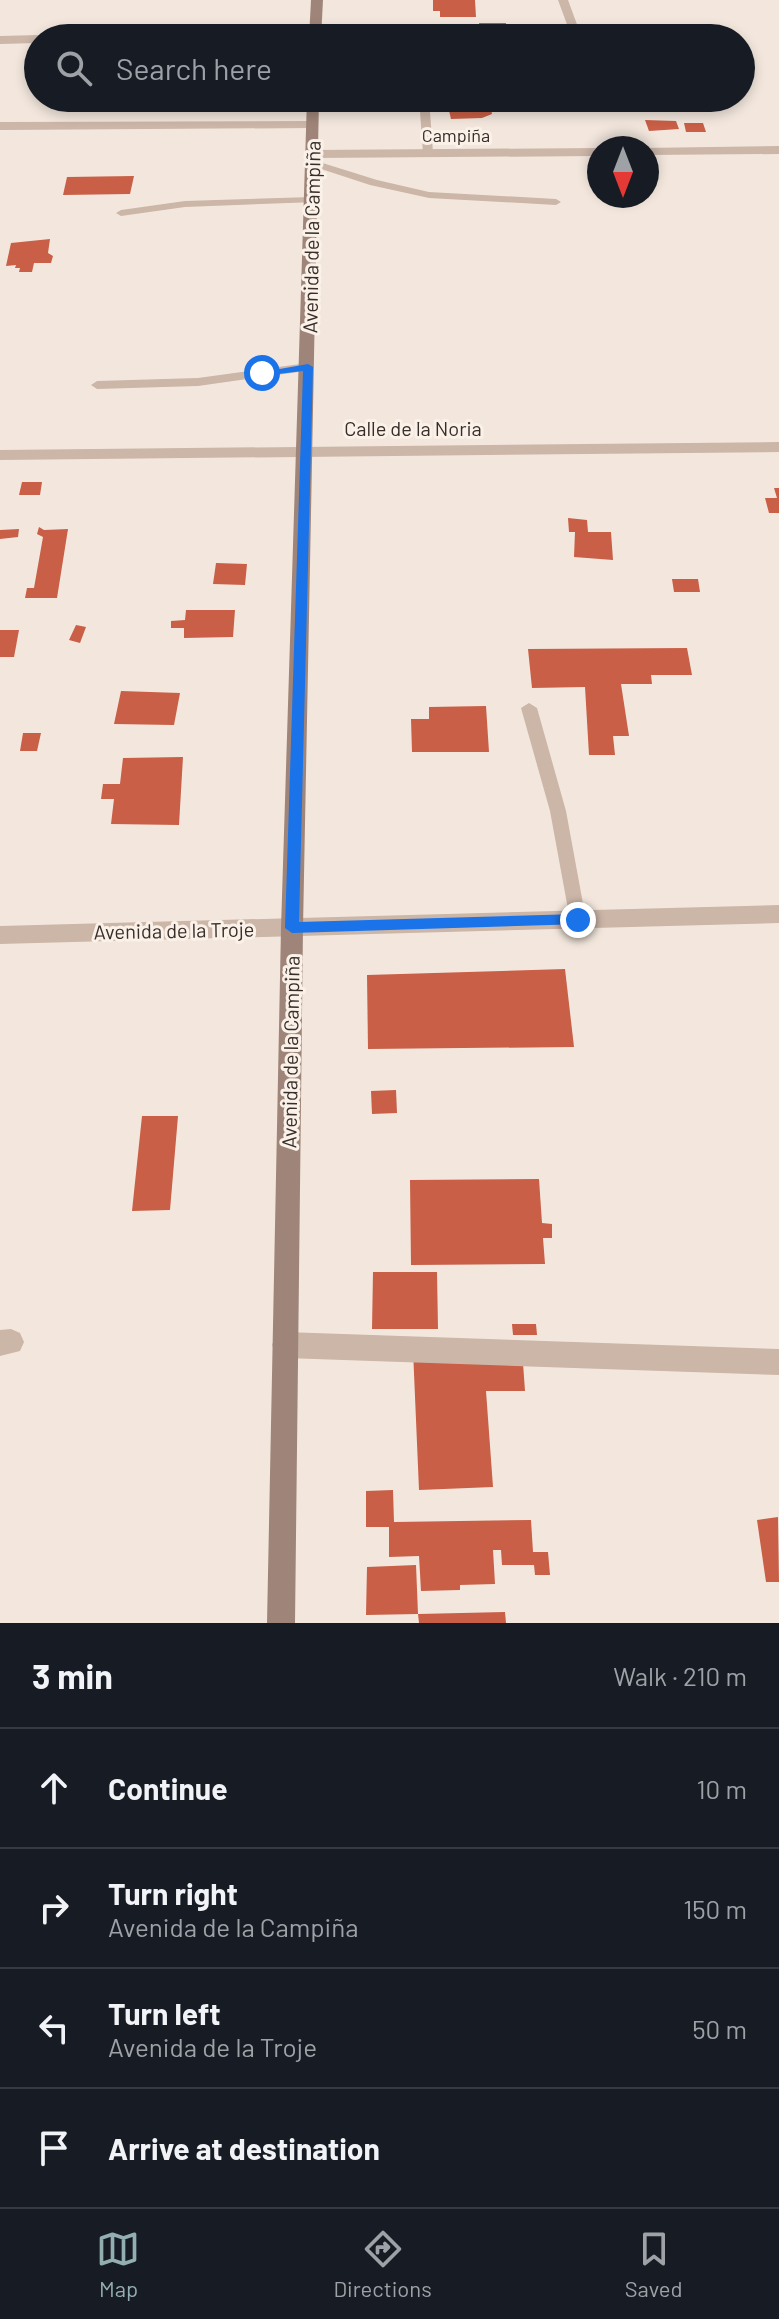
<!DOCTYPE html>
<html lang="en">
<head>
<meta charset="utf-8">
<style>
	body { margin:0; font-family:Barlow,sans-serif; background:#242831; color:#f1f3f6 }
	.compass { position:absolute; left:587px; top:136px; width:72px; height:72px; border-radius:50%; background:#171b24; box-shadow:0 4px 12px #0003; rotate:180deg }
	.stop { position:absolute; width:24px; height:24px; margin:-18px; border:6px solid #1a73e8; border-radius:50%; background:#fff }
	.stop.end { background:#1a73e8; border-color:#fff; box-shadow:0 2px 8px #0008 }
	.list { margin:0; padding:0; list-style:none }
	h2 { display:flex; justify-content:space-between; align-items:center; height:104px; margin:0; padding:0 32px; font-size:34px }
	h2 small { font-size:26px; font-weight:400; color:#9ea1a6 }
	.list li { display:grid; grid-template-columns:52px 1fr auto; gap:24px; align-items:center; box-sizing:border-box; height:120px; padding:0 32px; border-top:2px solid #363941 }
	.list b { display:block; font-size:30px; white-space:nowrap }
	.list p { margin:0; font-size:26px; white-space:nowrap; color:#9ea1a6 }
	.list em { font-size:26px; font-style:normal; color:#9ea1a6 }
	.icon { flex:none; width:44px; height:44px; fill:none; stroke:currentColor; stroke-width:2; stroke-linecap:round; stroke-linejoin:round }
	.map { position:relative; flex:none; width:779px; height:1623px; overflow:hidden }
	.search { position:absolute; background:#171b24; box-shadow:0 4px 12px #0003; left:24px; right:24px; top:24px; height:88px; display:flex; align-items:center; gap:20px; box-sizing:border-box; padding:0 28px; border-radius:44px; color:#9ea1a6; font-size:30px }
	.sheet { height:584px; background:#171b24 }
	nav { display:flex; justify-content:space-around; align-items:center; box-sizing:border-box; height:112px; border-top:2px solid #363941; background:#171b24; font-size:22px; color:#9ea1a6 }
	nav a { display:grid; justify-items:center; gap:4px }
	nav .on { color:#92aeb0 }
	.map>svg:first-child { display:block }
	.building { fill:#c85f46 }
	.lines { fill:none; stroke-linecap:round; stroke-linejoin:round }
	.lane { fill:#cbb6a8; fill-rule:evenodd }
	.street { fill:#cbb6a8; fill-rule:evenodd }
	.secondary { fill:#9f8579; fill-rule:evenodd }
	.route { fill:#1a73e8 }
	.labels { text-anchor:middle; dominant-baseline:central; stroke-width:6; stroke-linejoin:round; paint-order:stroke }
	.far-street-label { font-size:18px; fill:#382d28; stroke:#faf1e9 }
	.street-label { font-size:20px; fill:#382d28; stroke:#faf1e9 }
</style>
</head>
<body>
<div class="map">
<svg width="779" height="1623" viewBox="0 0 779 1623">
	<rect width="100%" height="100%" fill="#f3e7dd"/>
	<!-- building -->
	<g class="building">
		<polygon points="433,0 475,0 476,17 440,17 440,11 433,11"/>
		<polygon points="479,23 506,23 507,38 480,38"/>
		<polygon points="446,98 489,98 492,114 482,118 451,119"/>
		<polygon points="645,120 676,121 679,129 649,131"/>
		<polygon points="684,123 703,123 706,132 686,132"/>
		<polygon points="134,176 130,194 63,195 67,177"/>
		<polygon points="50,239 48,253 53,256 51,263 34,263 32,272 19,272 20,268 15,268 16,265 6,266 11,243"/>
		<polygon points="22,482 42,482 40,495 19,495"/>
		<polygon points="774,488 779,488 779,513 769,513 765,498 777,498"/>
		<polygon points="568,518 587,520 588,532 611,532 613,560 574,557 575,532 569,532"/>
		<polygon points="39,527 44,530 68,529 57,598 25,598 27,588 34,588 43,537 37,534"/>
		<polygon points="19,529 18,537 0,539 0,530"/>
		<polygon points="216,563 247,564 245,585 213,584"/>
		<polygon points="672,579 698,579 700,592 674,592"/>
		<polygon points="186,610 235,610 233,637 184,638 184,628 171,628 171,621 185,620"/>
		<polygon points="76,625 86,627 80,643 69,640"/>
		<polygon points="0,630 19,630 14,657 0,657"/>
		<polygon points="687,648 692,675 651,675 652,684 621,684 629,736 613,736 615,755 589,755 585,687 532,688 528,649"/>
		<polygon points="121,691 180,693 174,725 114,724"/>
		<polygon points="486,706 489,752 412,752 411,719 429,719 429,707"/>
		<polygon points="23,733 41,733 37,751 20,751"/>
		<polygon points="183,757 179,825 111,824 114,799 101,799 103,784 120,784 123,758"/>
		<polygon points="565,969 574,1047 368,1049 367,975"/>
		<polygon points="396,1090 397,1113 372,1114 371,1091"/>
		<polygon points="142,1116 178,1116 170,1210 132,1211"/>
		<polygon points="539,1179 542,1223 552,1224 552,1238 543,1238 545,1264 411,1265 410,1180"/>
		<polygon points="373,1272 437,1272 438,1329 372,1329"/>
		<polygon points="512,1324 536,1324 537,1335 513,1335"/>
		<polygon points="522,1349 525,1391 486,1391 493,1487 419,1490 413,1350"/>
		<polygon points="393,1490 394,1522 531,1520 533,1552 548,1552 550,1575 535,1575 534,1565 502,1565 501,1550 493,1550 495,1584 460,1585 460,1590 421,1591 419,1556 389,1557 389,1527 366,1527 366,1491"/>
		<polygon points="778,1517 779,1582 766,1582 757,1520"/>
		<polygon points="416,1565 418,1614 366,1615 367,1567"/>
		<polygon points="505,1612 506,1623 419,1623 418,1614"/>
	</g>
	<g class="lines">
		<!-- lane -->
		<g class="lane">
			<polygon points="558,0 568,0 582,38 572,38"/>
			<polygon points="419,98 429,98 433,153 428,156 423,153"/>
			<polygon points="313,160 377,180 429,192 556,199 561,202 556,205 429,198 370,185 309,165 308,163"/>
			<polygon points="312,197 317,200 316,202 185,207 121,216 116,213 121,210 185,201"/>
			<polygon points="308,363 312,364 312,370 198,386 97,389 91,385 97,381 198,378"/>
			<polygon points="529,703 537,708 566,811 586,920 584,925 578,927 572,925 570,920 550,811 521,708"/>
		</g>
		<!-- street -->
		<g class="street">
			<polygon points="315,33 320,38 224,38 230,34"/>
			<polygon points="0,36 38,35 43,38 38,38 38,43 0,44"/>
			<polygon points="318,121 318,127 313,128 0,130 0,122"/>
			<polygon points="779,146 779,154 647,155 647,148 643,148"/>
			<polygon points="599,148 599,156 313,158 306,154 313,150"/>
			<polygon points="779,442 779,452 0,460 0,450"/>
			<polygon points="779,905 779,923 0,944 0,926"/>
			<polygon points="11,1329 20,1333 24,1342 20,1351 0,1356 0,1330"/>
			<polygon points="285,1332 779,1349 779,1375 285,1358 276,1354 272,1345 276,1336"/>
		</g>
		<!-- secondary -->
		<g class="secondary">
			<polygon points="311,0 323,0 321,38 309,38"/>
			<polygon points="307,98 319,98 303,928 295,1623 267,1623 281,928"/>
		</g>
	</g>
	<!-- route -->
	<polygon class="route" points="308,364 313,367 299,922 578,914 585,920 583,924 292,933 285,928 303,371 262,376 257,373"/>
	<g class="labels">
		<!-- far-street labels -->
		<g class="far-street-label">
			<text x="456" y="135">Campiña</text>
		</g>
		<!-- street labels -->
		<g class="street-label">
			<text transform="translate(311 237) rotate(-89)">Avenida de la Campiña</text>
			<text x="413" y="428">Calle de la Noria</text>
			<text transform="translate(174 930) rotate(-1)">Avenida de la Troje</text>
			<text transform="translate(290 1052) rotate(-89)">Avenida de la Campiña</text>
		</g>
	</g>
</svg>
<svg class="compass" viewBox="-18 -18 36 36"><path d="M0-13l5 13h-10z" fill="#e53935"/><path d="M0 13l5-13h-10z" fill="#9ea1a6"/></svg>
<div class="stop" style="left:262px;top:373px"></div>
<div class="stop end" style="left:578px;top:920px"></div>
<div class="search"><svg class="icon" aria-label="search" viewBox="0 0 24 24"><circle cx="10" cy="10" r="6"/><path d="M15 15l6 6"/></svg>Search here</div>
</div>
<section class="sheet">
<h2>3 min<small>Walk · 210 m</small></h2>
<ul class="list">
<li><svg class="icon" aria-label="ahead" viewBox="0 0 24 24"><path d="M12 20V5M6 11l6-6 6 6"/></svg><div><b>Continue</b></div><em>10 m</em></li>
<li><svg class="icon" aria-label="right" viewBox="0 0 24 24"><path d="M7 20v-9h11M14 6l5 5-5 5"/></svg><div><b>Turn right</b><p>Avenida de la Campiña</p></div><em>150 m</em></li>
<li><svg class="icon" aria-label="left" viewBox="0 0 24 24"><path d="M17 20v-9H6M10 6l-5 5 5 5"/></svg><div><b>Turn left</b><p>Avenida de la Troje</p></div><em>50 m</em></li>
<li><svg class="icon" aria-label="arrive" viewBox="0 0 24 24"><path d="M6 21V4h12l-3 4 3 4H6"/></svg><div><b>Arrive at destination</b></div></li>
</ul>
</section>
<nav>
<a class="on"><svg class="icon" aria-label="map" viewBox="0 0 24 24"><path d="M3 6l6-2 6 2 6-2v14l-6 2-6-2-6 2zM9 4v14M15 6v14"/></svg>Map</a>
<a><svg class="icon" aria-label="directions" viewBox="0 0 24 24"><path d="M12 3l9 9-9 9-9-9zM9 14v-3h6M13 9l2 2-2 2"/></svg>Directions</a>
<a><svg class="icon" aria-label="saved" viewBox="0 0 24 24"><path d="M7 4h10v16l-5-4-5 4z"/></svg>Saved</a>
</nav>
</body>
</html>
